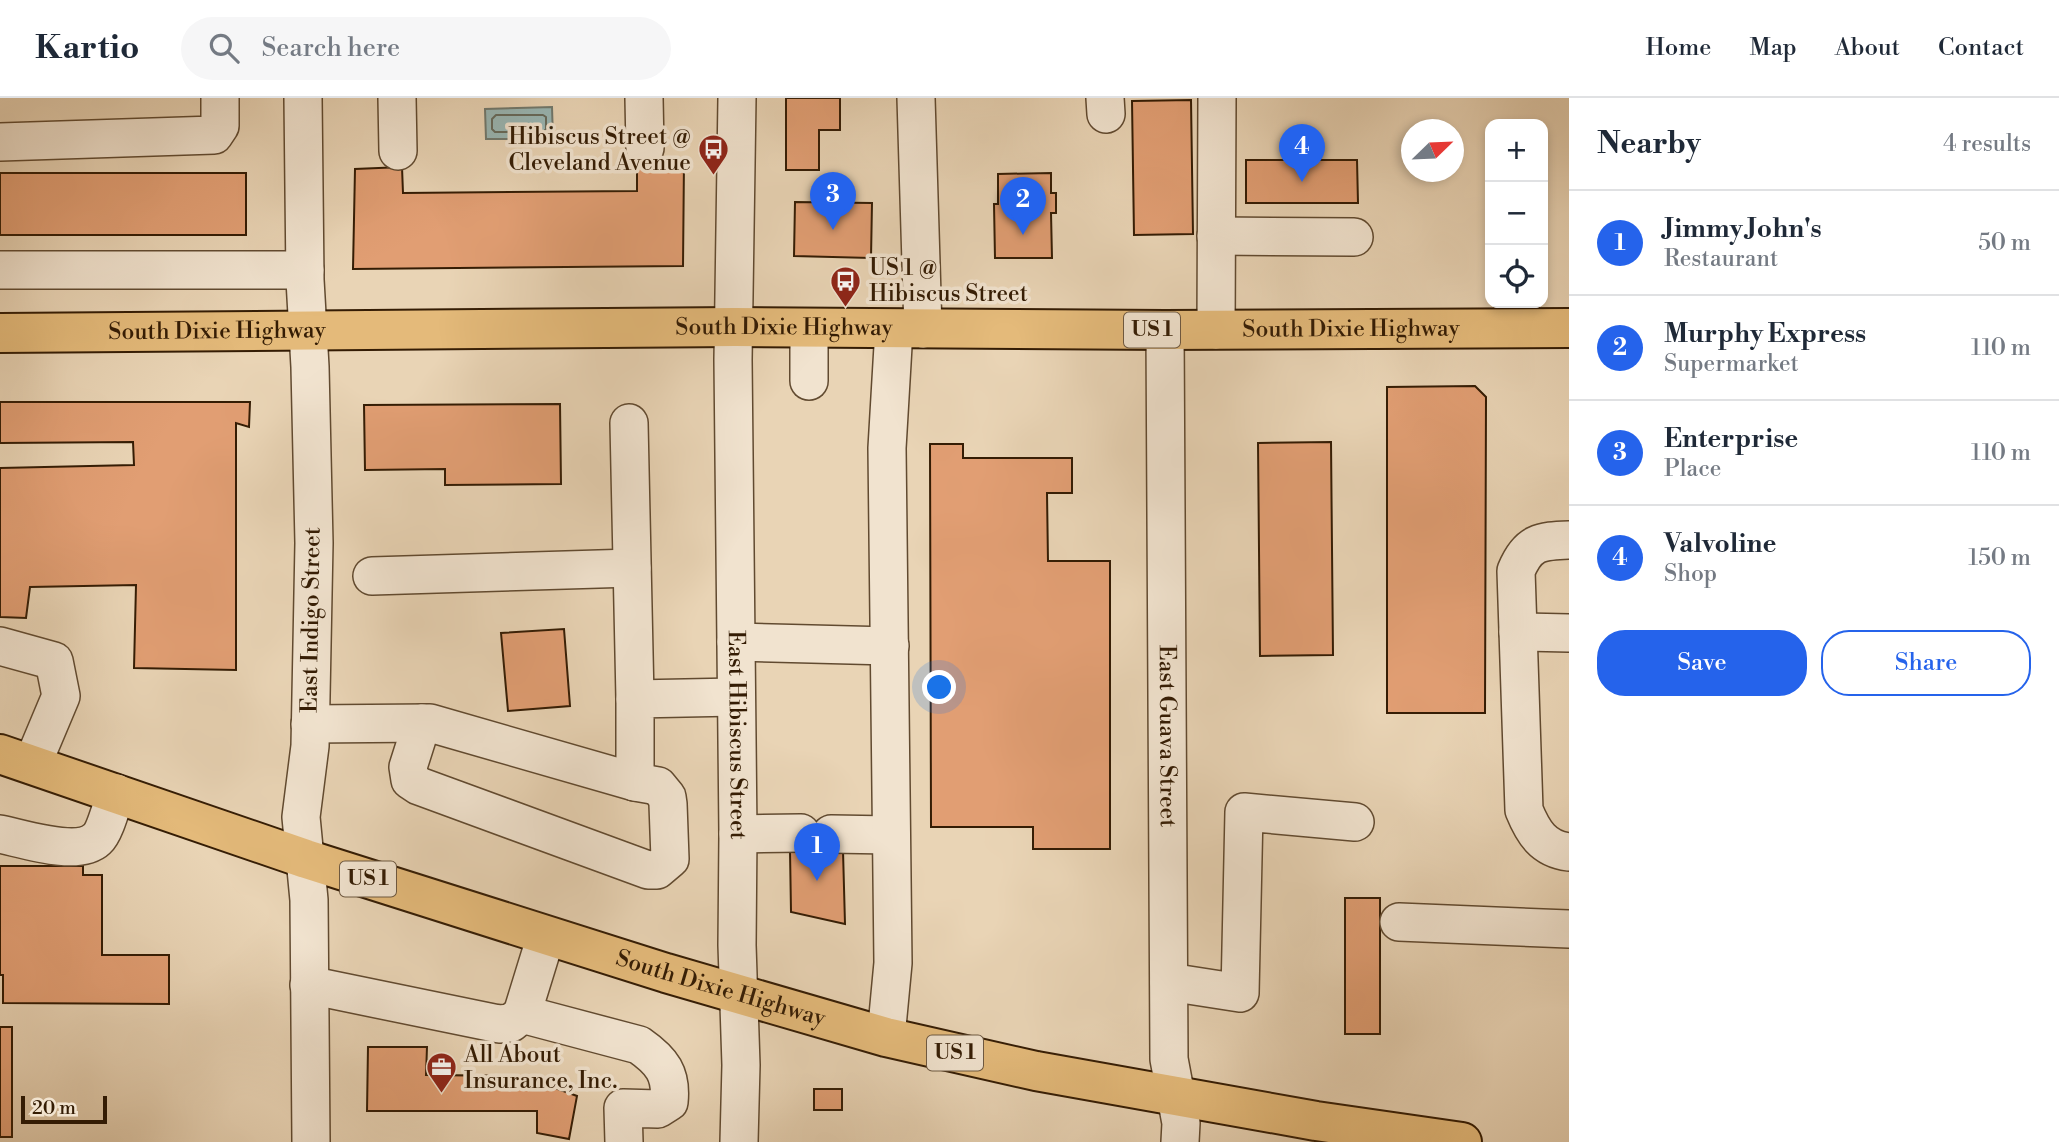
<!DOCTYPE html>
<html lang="en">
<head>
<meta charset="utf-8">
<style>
	body { margin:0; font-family:"Libre Bodoni",serif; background:#f6f6f7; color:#1f2937 }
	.controls { position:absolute; right:21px; top:21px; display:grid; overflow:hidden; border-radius:14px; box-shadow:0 4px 10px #0003 }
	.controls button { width:63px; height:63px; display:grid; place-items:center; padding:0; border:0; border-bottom:2px solid #e0e1e3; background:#fff; color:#1f2937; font:35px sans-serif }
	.compass { position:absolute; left:1401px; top:21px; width:63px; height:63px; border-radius:50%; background:#fff; box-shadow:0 4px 10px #0003; rotate:67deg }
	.scale { position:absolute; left:21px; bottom:18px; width:86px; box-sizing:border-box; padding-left:7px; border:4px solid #341c04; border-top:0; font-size:19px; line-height:24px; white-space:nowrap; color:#341c04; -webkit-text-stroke:5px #f1e3cf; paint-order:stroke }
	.you { position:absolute; left:940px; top:590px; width:24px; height:24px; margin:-18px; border:5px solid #fff; border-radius:50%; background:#1a73e8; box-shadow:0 0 0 10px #1a73e833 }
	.badge { display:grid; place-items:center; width:46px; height:46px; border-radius:50%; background:#2563eb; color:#fff; font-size:23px; font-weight:700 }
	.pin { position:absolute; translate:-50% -58px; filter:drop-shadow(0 2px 4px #0008) }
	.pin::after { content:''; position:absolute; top:37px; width:24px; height:21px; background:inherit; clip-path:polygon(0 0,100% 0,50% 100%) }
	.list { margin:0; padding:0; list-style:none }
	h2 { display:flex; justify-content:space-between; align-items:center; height:91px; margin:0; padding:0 28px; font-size:30px }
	h2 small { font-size:23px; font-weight:400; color:#747a83 }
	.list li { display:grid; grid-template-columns:46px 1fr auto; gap:21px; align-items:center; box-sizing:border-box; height:105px; padding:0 28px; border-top:2px solid #e0e1e3 }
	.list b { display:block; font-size:26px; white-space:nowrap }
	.list p { margin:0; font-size:23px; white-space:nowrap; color:#747a83 }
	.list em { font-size:23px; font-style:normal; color:#747a83 }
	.actions { display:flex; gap:14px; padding:21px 28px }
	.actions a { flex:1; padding:16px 0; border:2px solid #2563eb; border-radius:28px; text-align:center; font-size:24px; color:#2563eb }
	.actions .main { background:#2563eb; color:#fff }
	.icon { flex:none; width:38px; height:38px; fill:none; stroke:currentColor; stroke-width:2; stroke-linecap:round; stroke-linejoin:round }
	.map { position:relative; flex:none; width:1569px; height:1044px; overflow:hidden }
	header { display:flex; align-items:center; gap:42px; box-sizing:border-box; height:98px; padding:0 35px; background:#fff; border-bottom:2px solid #e0e1e3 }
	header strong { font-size:33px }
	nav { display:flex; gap:38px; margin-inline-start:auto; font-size:24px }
	.search { width:490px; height:63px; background:#f6f6f7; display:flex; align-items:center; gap:18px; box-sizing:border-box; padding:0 24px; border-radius:38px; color:#747a83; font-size:26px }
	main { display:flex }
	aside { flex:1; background:#fff }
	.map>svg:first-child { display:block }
	.water { fill:#99b7b5; stroke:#71796e; stroke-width:2 }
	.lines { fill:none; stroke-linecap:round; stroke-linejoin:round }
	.shore { stroke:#666a5c; stroke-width:2 }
	.building { fill:#e19e73; stroke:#341c04; stroke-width:2 }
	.minor-casing { stroke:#614a30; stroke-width:40 }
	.highway-casing { stroke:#341c04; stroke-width:42 }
	.minor { stroke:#f1e3cf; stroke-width:37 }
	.highway { stroke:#e4ba7a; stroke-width:38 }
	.labels { text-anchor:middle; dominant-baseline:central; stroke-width:7; stroke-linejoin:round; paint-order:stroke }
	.shield { fill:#f1e3cf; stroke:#6d5841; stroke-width:2 }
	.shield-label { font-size:21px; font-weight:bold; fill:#341c04 }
	.poi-label { font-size:23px; fill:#341c04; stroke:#f1e3cf; text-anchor:start }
	.street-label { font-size:23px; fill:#341c04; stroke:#f1e3cf }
</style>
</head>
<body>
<header>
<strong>Kartio</strong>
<div class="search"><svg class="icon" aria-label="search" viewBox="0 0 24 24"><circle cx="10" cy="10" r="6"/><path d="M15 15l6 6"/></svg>Search here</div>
<nav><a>Home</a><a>Map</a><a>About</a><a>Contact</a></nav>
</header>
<main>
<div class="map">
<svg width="1569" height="1044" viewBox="0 0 1569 1044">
	<rect width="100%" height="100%" fill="#e9d4b5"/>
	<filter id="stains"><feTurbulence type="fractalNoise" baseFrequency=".00286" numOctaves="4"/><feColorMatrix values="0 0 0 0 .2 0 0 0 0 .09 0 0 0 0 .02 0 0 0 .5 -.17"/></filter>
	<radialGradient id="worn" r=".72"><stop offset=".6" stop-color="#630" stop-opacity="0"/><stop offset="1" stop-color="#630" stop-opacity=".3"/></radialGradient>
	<!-- water -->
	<polygon class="water" points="552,9 553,41 486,41 485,11"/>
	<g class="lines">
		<!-- shore -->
		<polygon class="shore" points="496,17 543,17 546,19 546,31 543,34 495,34 492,31 492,21"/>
	</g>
	<!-- building -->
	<g class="building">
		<polygon points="786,0 840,0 840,32 819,32 819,72 786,72"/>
		<polygon points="1191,2 1193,136 1134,137 1132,3"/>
		<polygon points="1246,62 1357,62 1358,105 1246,105"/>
		<polygon points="637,63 684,63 683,168 353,171 355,71 402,69 403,95 637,93"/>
		<rect x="0" y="75" width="246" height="62"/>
		<polygon points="1051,75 1051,95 1056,95 1056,115 1051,115 1052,160 995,160 994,106 998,106 998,76"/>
		<polygon points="795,104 872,105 871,160 794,158"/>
		<polygon points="1475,288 1486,299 1485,615 1387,615 1387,289"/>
		<polygon points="0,304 250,304 249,329 236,325 236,572 134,570 136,487 30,489 26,520 0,519 0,370 134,367 133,344 0,345"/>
		<polygon points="560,306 561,386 445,387 445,371 365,372 364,307"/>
		<polygon points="1331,344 1333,557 1260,558 1258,345"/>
		<polygon points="930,346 963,346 963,360 1072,360 1072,395 1047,395 1048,463 1110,463 1110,751 1033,751 1033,729 931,729"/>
		<polygon points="564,531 570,608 508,613 501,535"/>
		<polygon points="831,729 843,753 845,826 791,814 790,752"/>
		<polygon points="0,768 83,768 83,777 102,777 102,857 169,857 169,906 3,905 3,877 0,877"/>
		<rect x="1345" y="800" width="35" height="136"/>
		<rect x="0" y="929" width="12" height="110"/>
		<polygon points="368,949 427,949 426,977 522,978 577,998 569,1041 537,1035 537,1013 367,1013"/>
		<rect x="814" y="991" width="28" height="21"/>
	</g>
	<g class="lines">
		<defs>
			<g id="minor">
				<polyline points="303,0 305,182 310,269 314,445 310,648 301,719 309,802 311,1044"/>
				<polyline points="397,0 398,53"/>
				<polyline points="644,0 645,50"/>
				<path id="s1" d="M 737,0 L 733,262 L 738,736 L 737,847 L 741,967 L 739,1044"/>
				<polyline points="916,0 923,231"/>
				<polyline points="1105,0 1106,16"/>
				<polyline points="0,44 214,37 220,28 220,0"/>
				<polyline points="1216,138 1354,139"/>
				<polyline points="0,172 305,172"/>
				<polyline points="809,231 809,283"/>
				<path id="s2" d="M 1165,232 L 1169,961 L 1181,1025 L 1180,1044"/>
				<polyline points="1216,232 1217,0"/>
				<polyline points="629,325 635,601"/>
				<path d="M 1569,442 C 1540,443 1528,444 1516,473 L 1524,712 C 1533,734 1543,751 1569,754"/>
				<polyline points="372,478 632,470"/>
				<polyline points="1518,534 1569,535"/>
				<polyline points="736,544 890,548"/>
				<polyline points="0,548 54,563 61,598 32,667"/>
				<polyline points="422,625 408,669 410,682 419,688 648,772 657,772 670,761 668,706 667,699 658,688 635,684"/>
				<polyline points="310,626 430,625 635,684 635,601 736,599"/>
				<path d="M 0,736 C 24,741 78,759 97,741 C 105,734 112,706 116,695"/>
				<polyline points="738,736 801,735"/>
				<polyline points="831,736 891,737"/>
				<polyline points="1399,824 1569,831"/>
				<polyline points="1169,884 1240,895 1244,714 1355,724"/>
				<polyline points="309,887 499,926 511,925 522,916 546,838"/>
				<path d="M 522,916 L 639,947 C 662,963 672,976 669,1004 L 658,1011 L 623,1010 L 624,1044"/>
				<polyline points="886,939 893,865 887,350 894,231"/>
			</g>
			<g id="highway">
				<path id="s3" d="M 0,235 L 735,229 L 1165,232 L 1569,230"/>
				<path id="s4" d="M 0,656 L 306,761 L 666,875 L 886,939 L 1036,973 L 1316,1023 L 1462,1044"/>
			</g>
		</defs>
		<!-- minor casing -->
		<use href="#minor" class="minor-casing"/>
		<!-- highway casing -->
		<use href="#highway" class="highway-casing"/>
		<!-- minor -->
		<use href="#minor" class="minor"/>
		<!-- highway -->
		<use href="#highway" class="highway"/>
	</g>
	<!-- icons -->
	<defs>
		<symbol id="bus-pin" viewBox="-11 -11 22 30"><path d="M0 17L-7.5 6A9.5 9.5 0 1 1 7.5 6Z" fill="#8f2418" stroke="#f1e3cf"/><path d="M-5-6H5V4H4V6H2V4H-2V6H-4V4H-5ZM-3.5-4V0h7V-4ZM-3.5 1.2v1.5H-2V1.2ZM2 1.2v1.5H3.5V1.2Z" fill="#fff"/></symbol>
		<symbol id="office-pin" viewBox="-11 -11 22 30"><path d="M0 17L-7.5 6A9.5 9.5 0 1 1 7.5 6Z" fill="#8f2418" stroke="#f1e3cf"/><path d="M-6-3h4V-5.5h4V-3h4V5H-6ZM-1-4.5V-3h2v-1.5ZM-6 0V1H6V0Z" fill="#fff"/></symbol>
	</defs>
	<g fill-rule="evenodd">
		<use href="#bus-pin" x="696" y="34" width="35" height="47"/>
		<use href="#bus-pin" x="828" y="166" width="35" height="47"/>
		<use href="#office-pin" x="424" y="952" width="35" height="47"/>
	</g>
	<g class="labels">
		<!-- shield labels -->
		<g class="shield">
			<rect x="1124" y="214.5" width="56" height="35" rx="5"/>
			<rect x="340" y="763.5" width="56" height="35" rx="5"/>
			<rect x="927" y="937.5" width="56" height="35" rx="5"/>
		</g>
		<g class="shield-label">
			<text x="1152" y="232">US 1</text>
			<text x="368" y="781">US 1</text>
			<text x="955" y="955">US 1</text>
		</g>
		<!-- poi labels -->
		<g class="poi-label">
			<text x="691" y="39" text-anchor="end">Hibiscus Street @<tspan x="691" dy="26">Cleveland Avenue</tspan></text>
			<text x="869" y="170">US 1 @<tspan x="869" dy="26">Hibiscus Street</tspan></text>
			<text x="464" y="957">All About<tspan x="464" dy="26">Insurance, Inc.</tspan></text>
		</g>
		<!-- street labels -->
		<g class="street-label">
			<text stroke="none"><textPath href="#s3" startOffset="784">South Dixie Highway</textPath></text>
			<text stroke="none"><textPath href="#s3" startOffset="1351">South Dixie Highway</textPath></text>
			<text stroke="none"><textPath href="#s3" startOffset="217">South Dixie Highway</textPath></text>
			<text transform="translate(311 522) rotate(-89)">East Indigo Street</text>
			<text stroke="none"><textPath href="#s1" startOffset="637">East Hibiscus Street</textPath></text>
			<text stroke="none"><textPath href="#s2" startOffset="406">East Guava Street</textPath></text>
			<text stroke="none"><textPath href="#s4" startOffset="758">South Dixie Highway</textPath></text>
		</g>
	</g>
	<rect width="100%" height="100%" filter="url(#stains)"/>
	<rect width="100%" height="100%" fill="url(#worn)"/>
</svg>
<div class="controls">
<button>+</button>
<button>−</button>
<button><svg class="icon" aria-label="locate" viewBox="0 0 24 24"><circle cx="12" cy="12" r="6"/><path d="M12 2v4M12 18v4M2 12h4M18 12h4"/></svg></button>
</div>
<svg class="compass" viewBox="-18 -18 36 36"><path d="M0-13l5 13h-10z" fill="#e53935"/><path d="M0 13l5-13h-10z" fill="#747a83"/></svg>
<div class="scale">20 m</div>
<div class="you"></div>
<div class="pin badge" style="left:817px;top:783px">1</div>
<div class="pin badge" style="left:1023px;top:137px">2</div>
<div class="pin badge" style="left:833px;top:132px">3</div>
<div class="pin badge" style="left:1302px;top:84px">4</div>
</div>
<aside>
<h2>Nearby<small>4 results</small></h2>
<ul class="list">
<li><span class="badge">1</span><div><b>Jimmy John's</b><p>Restaurant</p></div><em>50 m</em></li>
<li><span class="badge">2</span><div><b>Murphy Express</b><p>Supermarket</p></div><em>110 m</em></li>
<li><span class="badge">3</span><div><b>Enterprise</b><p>Place</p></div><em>110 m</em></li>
<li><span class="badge">4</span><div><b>Valvoline</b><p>Shop</p></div><em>150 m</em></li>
</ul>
<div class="actions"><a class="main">Save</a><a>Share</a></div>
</aside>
</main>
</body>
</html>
